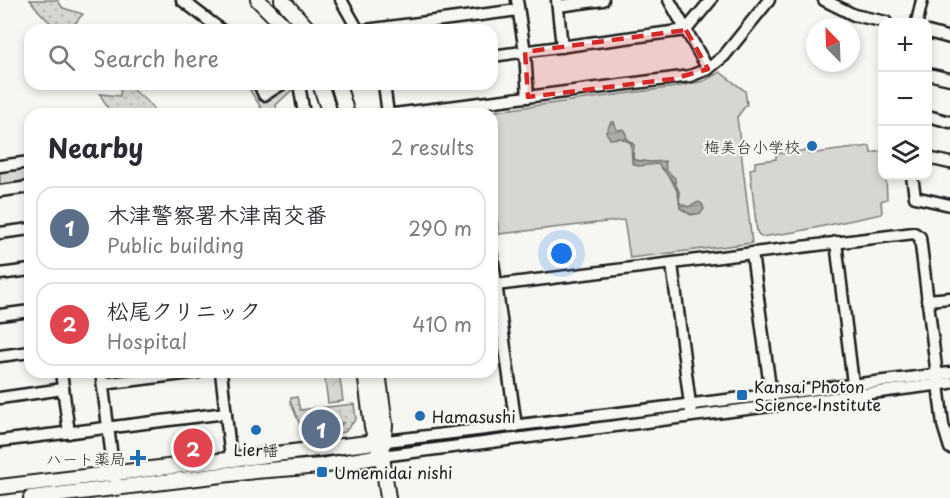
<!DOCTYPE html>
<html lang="en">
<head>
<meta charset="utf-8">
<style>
	body { margin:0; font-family:"Playpen Sans","Klee One",sans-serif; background:#f7f7f7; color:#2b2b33 }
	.controls { position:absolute; right:18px; top:18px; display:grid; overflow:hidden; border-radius:12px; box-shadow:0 3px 9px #0003 }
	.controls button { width:54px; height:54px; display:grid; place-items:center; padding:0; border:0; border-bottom:2px solid #e1e1e2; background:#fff; color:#2b2b33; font:30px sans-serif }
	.compass { position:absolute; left:806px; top:18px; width:54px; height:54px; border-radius:50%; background:#fff; box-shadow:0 3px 9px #0003; rotate:337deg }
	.you { position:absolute; left:562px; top:254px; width:21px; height:21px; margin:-15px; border:4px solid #fff; border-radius:50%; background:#1a73e8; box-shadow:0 0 0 9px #1a73e833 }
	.badge { display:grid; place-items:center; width:39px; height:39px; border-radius:50%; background:#7c3aed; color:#fff; font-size:20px; font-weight:700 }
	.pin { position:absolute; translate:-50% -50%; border:3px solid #fff; box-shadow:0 2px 6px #0006 }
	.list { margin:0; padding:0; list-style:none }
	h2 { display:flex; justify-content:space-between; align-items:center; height:78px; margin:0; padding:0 24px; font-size:26px }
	h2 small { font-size:20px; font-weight:400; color:#7c7c81 }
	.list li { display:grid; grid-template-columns:39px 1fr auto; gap:18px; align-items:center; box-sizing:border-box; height:84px; margin:0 12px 12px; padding:0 12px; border:2px solid #e1e1e2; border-radius:18px }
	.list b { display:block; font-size:22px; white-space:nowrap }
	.list p { margin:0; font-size:20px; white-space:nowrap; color:#7c7c81 }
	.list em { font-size:20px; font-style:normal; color:#7c7c81 }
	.icon { flex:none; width:33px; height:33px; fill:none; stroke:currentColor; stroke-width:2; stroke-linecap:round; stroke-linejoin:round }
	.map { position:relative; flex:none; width:950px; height:498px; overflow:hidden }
	.search { position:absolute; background:#fff; box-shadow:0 3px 9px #0003; left:24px; top:24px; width:474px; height:66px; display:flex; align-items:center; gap:15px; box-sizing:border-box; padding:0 21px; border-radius:18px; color:#7c7c81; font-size:22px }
	.panel { position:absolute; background:#fff; box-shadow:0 3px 9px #0003; left:24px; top:108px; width:474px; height:270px; border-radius:18px }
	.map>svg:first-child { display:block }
	.grass { fill:url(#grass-dots); stroke:#797977; stroke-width:1.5 }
	.forest { fill:url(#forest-crowns); stroke:#797977; stroke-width:1.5 }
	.park { fill:#d6d6d2; stroke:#797977; stroke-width:1.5 }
	.water { fill:url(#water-rules); stroke:#727271; stroke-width:1.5 }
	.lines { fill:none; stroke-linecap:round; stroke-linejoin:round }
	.minor-casing { stroke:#1c1c1c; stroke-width:15 }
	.major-casing { stroke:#1c1c1c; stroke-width:18 }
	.minor { stroke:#f6f6f2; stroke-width:10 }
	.major { stroke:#f6f6f2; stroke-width:14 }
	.marked { fill:#d62828; fill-opacity:0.2; stroke:#d62828; stroke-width:4.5; stroke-dasharray:12 8; stroke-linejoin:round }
	.poi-dot { fill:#1f6fb2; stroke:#f6f6f2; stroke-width:2 }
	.labels { text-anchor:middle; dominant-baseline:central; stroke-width:4.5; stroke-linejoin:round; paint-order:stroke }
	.poi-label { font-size:16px; fill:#1c1c1c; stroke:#f6f6f2; text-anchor:start }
</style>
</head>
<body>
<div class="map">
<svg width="950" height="498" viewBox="0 0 950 498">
	<defs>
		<pattern id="grass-dots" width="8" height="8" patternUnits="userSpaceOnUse" patternTransform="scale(1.5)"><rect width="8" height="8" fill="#d6d6d2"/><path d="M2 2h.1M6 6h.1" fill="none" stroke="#b7b7b4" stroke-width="1.8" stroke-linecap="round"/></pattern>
		<pattern id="forest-crowns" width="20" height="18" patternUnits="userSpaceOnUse" patternTransform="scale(1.5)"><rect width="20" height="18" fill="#d6d6d2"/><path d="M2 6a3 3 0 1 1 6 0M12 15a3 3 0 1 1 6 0" fill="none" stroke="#b7b7b4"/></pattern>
		<pattern id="water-rules" width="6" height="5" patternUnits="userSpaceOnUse" patternTransform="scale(1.5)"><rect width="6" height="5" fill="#acaca9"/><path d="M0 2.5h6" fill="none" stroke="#939391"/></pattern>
	</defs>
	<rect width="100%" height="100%" fill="#f6f6f2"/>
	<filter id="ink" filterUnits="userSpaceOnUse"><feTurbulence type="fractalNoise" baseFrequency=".0167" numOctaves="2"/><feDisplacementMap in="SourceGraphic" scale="12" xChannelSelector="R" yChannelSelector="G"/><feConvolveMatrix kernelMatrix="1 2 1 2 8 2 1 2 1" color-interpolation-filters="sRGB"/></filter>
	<g filter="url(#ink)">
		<!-- grass -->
		<g class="grass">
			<path d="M 30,0 L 57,0 L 63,8 L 83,14 C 79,18 72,29 66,30 C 55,32 36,8 30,0 Z"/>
			<polygon points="121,84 126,84 151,105 156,114 111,114 100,94 120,96"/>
			<polygon points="297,397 300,410 354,404 356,419 345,432 332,434 343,423 303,428 303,432 290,401 291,398"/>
		</g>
		<!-- forest -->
		<g class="forest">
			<polygon points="246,84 255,84 263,99 288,84 295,84 298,88 293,89 276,105 277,114 265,114"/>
			<polygon points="30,168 30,185 0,189 0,172"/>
			<polygon points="324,372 339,372 343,401 328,403"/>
		</g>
		<!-- park -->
		<g class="park">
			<polygon points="720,72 745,91 747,104 737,117 752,243 630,258 624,220 499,234 492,180 492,114 486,114 488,112 675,87 704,81"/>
			<polygon points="870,146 871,153 882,151 882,176 886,176 887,199 881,201 882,214 795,232 761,237 757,232 750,169 755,168 755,162 776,159 776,154 808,150 808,154"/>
		</g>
		<!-- water -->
		<polygon class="water" points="611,122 614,122 617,130 624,129 627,138 634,145 633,158 635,160 650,162 665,161 666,170 675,178 675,182 680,194 679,201 681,204 688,207 699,202 702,204 704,209 701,213 691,215 680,208 678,193 671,179 658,164 638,166 632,163 631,143 621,138 610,139 606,132"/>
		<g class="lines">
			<defs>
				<g id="minor">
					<polyline points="182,0 221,30"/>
					<polyline points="341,0 358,30"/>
					<polyline points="517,0 525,52 528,97"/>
					<polyline points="557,0 562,47"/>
					<polyline points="669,0 708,69"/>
					<polyline points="824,0 854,15 886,22"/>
					<polyline points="558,6 603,0"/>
					<polyline points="917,22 922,0"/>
					<polyline points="366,30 518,10"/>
					<polyline points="928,32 950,38"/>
					<polyline points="492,56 686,30 711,0"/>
					<polyline points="928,74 950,79"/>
					<polyline points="259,84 264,95 282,84"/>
					<polyline points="299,84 304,114"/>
					<polyline points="384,84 388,114"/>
					<polyline points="394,114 690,76 708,69 724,56 769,0"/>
					<polyline points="928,116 950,122"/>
					<polyline points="928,158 950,163"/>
					<polyline points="0,166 30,162"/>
					<polyline points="912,176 915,197 950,205"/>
					<polyline points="0,191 30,187"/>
					<polyline points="0,233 30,229"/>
					<polyline points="836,242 853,384"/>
					<polyline points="752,253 771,395"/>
					<polyline points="492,255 516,426"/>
					<polyline points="672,264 691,412"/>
					<polyline points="0,274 30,270"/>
					<polyline points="496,285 914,233 920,237 943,425 950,448"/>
					<polyline points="927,300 950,298"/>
					<polyline points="0,315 30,311"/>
					<polyline points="0,356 30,352"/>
					<polyline points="61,372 69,433"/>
					<polyline points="101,372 115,481"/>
					<polyline points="221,372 231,459"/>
					<polyline points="103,384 199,372"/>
					<polyline points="0,398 63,389"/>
					<polyline points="0,441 226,413"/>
					<polyline points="378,442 950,373"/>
					<polyline points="382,456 950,383"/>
				</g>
				<g id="major">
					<polyline points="258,0 288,30"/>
					<polyline points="282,0 309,30"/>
					<polyline points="320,84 330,114"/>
					<polyline points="338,84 347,114"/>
					<polyline points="365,372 372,427 379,449"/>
					<polyline points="378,372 385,425 382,456 388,498"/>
					<polyline points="0,487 376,442"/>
					<polyline points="31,498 255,471 321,466 382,456"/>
				</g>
			</defs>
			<!-- minor casing -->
			<use href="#minor" class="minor-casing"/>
			<!-- major casing -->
			<use href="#major" class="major-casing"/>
			<!-- minor -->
			<use href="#minor" class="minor"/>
			<!-- major -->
			<use href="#major" class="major"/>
		</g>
	</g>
	<!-- marked area -->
	<path class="marked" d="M 686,30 L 708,69 L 673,79 L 528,97 L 525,52 Z"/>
	<!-- markers -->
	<g class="poi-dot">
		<circle cx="812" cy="146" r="6"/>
		<rect x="736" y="389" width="12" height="12" rx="3"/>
		<circle cx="420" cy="416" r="6"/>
		<circle cx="256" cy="430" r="6"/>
		<path d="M135 449h6v6h6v6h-6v6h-6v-6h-6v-6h6z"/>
		<rect x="316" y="466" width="12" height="12" rx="3"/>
	</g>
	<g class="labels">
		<!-- poi labels -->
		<g class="poi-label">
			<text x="800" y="146" text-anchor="end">梅美台小学校</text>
			<text x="754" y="386">Kansai Photon<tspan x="754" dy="18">Science Institute</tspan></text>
			<text x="432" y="416">Hamasushi</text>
			<text x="256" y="449" text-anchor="middle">Lier幡</text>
			<text x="126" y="458" text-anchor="end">ハート薬局</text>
			<text x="334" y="472">Umemidai nishi</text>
		</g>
	</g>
</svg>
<div class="controls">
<button>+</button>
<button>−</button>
<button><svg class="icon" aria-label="layers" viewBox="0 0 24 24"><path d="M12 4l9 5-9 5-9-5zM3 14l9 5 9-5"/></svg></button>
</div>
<svg class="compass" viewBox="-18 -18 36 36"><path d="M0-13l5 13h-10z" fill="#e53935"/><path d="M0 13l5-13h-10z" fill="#7c7c81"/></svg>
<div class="you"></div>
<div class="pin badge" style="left:321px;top:429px;background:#5c6f8a">1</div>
<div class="pin badge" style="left:193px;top:448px;background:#e0444e">2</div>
<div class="search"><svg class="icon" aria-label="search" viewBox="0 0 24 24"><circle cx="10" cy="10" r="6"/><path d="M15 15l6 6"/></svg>Search here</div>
<section class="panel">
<h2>Nearby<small>2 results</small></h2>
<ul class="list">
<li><span class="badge" style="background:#5c6f8a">1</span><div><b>木津警察署木津南交番</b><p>Public building</p></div><em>290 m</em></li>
<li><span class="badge" style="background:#e0444e">2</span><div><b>松尾クリニック</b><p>Hospital</p></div><em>410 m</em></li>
</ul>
</section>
</div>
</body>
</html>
